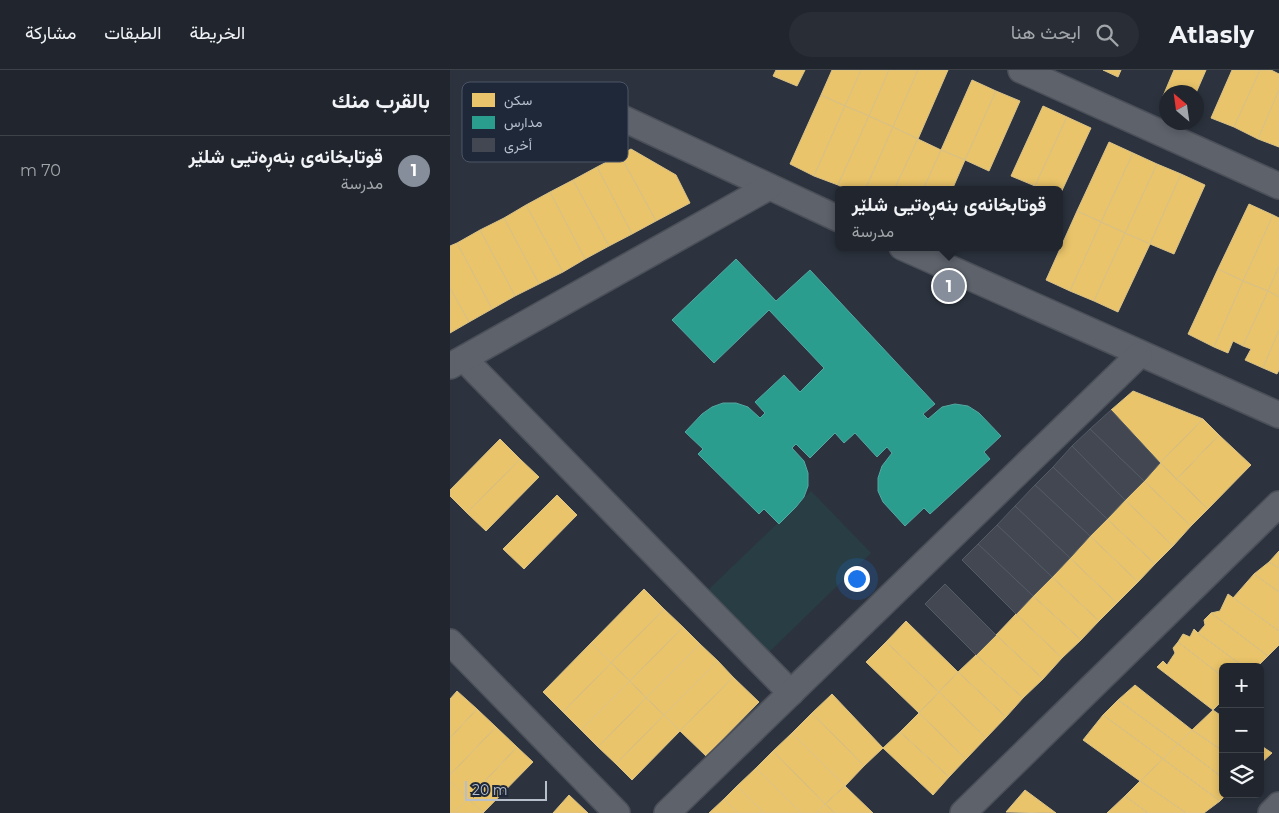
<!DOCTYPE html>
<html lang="ar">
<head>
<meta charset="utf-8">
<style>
	body { margin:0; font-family:Montserrat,Vazirmatn,sans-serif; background:#292e36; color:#f1f3f6; direction:rtl }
	.controls { position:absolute; right:15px; bottom:15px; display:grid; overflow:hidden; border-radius:8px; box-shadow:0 2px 8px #0003 }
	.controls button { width:45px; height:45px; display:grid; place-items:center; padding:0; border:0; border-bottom:1px solid #3e434a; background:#21262e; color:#f1f3f6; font:25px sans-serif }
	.compass { position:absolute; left:709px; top:15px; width:45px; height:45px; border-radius:50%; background:#21262e; box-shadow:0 2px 8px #0003; rotate:331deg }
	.scale { position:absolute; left:15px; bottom:12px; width:82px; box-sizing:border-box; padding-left:5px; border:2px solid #b7bfcd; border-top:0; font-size:14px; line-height:18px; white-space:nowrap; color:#b7bfcd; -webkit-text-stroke:4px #1e2839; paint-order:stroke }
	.you { position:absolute; left:406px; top:508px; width:18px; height:18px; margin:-12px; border:4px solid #fff; border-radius:50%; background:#1a73e8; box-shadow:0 0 0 8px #1a73e833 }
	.badge { display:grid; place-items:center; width:32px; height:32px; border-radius:50%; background:#868e9b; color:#fff; font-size:16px; font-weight:700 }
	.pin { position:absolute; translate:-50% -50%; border:2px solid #fff; box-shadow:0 1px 5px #0006 }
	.popup { position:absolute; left:385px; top:116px; width:228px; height:65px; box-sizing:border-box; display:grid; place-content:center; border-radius:8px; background:#21262e; filter:drop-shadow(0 1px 4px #0005); font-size:16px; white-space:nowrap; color:#a2a5aa }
	.popup b { font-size:19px; color:#f1f3f6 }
	.popup::after { content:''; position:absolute; left:50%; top:100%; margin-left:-10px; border:10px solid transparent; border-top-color:#21262e }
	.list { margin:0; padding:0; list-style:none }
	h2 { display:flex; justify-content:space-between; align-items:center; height:65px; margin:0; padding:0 20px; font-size:21px }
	h2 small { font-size:16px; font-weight:400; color:#a2a5aa }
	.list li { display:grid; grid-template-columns:32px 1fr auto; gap:15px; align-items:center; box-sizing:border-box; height:70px; padding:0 20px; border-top:1px solid #3e434a }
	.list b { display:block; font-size:19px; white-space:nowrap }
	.list p { margin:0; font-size:16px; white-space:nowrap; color:#a2a5aa }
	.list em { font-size:16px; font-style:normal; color:#a2a5aa }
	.icon { flex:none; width:28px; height:28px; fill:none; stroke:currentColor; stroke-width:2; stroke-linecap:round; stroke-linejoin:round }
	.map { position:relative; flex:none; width:829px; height:743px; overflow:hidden; direction:ltr }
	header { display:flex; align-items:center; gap:30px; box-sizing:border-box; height:70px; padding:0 25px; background:#21262e; border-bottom:1px solid #3e434a }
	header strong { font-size:24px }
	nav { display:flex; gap:28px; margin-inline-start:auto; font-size:18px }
	.search { width:350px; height:45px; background:#292e36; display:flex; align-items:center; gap:12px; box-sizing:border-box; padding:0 18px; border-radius:28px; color:#a2a5aa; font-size:19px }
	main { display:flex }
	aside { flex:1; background:#21262e }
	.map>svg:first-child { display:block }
	.green { fill:#283e44 }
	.homes { fill:#e9c46a; stroke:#dac288 }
	.schools { fill:#2a9d8f; stroke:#54a7a2 }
	.building { fill:#424751; stroke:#545b65 }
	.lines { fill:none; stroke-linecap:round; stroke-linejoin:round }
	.minor-casing { stroke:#4b4f58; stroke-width:28 }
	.minor { stroke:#5d626b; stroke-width:25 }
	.key { fill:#1e2839; stroke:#4c5565; stroke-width:1 }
	.key-label { font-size:14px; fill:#b7bfcd }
</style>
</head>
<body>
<header>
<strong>Atlasly</strong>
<div class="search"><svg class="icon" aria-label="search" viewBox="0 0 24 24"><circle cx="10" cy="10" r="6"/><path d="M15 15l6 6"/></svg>ابحث هنا</div>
<nav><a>الخريطة</a><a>الطبقات</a><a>مشاركة</a></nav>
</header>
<main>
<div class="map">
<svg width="829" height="743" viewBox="0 0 829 743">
	<rect width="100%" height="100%" fill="#2c333e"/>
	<!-- green -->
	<polygon class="green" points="361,421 421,483 316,585 255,523"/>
	<!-- homes -->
	<g class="homes">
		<polygon points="326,0 355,0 347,16 323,6"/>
		<polygon points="382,0 411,0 395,36 371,25"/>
		<polygon points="411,0 439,0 419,46 395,36"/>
		<polygon points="439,0 468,0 443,57 419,46"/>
		<polygon points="468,0 498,0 468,69 443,57"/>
		<polygon points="653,0 671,0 668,7"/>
		<polygon points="724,0 756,0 746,23 716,22 716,28 713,26"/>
		<polygon points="782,0 810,0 784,57 761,48"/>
		<polygon points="810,0 821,0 829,4 829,20 808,69 784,57"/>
		<polygon points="522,10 546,21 515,90 491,80"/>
		<polygon points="829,20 829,77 808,69"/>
		<polygon points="546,21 570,31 539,101 515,90"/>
		<polygon points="371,25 395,36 364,106 340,94"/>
		<polygon points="395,36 419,46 388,115 364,106"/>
		<polygon points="593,36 617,47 585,116 561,106"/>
		<polygon points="419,46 443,57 415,120 397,120 388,115"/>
		<polygon points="617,47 641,58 609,127 609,120 593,120 585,116"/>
		<polygon points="443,57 468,69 444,120 415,120"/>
		<polygon points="468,69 491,80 473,120 444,120"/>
		<polygon points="659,72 683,83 651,152 627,141"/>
		<polygon points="181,79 226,105 240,133 206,151 170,85"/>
		<polygon points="491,80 515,90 502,120 473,120"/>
		<polygon points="683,83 707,94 675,163 651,152"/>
		<polygon points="170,85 206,151 182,164 147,97"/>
		<polygon points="707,94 731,104 700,174 675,163"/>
		<polygon points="147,97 182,164 159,176 123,110"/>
		<polygon points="731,104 755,115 724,184 700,174"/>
		<polygon points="123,110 159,176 135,189 100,122"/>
		<polygon points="100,122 135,189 113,202 76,135"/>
		<polygon points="799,134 823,145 793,211 768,199"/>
		<polygon points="76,135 113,202 89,214 54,148"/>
		<polygon points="627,141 651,152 620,221 596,210"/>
		<polygon points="823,145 829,148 829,196 818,221 793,211"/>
		<polygon points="54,148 89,214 65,226 30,160"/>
		<polygon points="651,152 675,163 644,231 620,221"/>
		<polygon points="30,160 65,226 42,239 7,173"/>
		<polygon points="675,163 700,174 668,242 644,231"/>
		<polygon points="7,173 42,239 19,252 0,218 0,176"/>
		<polygon points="829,196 829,227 818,221"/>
		<polygon points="768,199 793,211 764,277 738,264"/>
		<polygon points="793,211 818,221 793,276 783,271 778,283 764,277"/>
		<polygon points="0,218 19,252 0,263"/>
		<polygon points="818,221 829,227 829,260 813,298 795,290 801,279 793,276"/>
		<polygon points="829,260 829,300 827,304 813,298"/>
		<polygon points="683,321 753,349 710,393 661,340"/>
		<polygon points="753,349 769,365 727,409 710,393"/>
		<polygon points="769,365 801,395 758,439 727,409"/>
		<polygon points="50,369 70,389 17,443 0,426 0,420"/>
		<polygon points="70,389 89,407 36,461 17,443"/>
		<polygon points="710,393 758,439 741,456 694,411"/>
		<polygon points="694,411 741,456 723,476 675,430"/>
		<polygon points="107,425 127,445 74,499 53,479"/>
		<polygon points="675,430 723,476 705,494 657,449"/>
		<polygon points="657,449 705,494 688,512 640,466"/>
		<polygon points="640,466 688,512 667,533 620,488"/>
		<polygon points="829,481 829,498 819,492"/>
		<polygon points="620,488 667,533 649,551 602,507"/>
		<polygon points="819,492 829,498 829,522 804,504"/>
		<polygon points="804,504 829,522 829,561 783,528"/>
		<polygon points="602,507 649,551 631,570 583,526"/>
		<polygon points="194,519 214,539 161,593 141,573"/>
		<polygon points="778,524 829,561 829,575 818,586 761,543 770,541"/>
		<polygon points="583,526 631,570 612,588 566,544"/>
		<polygon points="214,539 233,557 180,611 161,593"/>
		<polygon points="761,543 818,586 807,597 794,597 748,563 755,555 754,550"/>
		<polygon points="566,544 612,588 593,609 546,565"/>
		<polygon points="456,551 508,602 489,622 436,572"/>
		<polygon points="233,557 250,574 196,628 180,611"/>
		<polygon points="744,559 748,563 794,597 773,597 773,607 728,572 733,564 740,567"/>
		<polygon points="546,565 593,609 573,628 526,585"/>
		<polygon points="436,572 489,622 469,643 416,592"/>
		<polygon points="728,572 773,607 773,630 763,640 707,597 713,591 717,595 725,583 723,578"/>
		<polygon points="141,573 161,593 113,642 93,622"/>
		<polygon points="250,574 268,591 214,645 196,628"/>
		<polygon points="526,585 573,628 556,647 508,602"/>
		<polygon points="268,591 283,607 230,661 214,645"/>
		<polygon points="161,593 180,611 131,660 113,642"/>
		<polygon points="508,602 556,647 536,668 489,622"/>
		<polygon points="283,607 309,632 256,686 230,661"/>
		<polygon points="180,611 196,628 148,677 131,660"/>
		<polygon points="685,615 742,660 728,674 668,630"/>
		<polygon points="7,621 27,639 0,668 0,629"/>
		<polygon points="489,622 536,668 516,689 469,643"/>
		<polygon points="382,624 433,678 414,696 362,643"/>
		<polygon points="196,628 214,645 166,694 148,677"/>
		<polygon points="668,630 728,674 713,689 653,645"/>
		<polygon points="27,639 46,657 0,705 0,668"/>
		<polygon points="763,640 773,647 773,681 742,660"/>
		<polygon points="362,643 414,696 395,716 342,663"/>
		<polygon points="469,643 516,689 499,707 450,662"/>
		<polygon points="214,645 230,661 182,710 166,694"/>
		<polygon points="653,645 713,689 690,711 633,670"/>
		<polygon points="46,657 67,677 18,729 0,711 0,705"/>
		<polygon points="742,660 773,681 773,708 728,674"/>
		<polygon points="450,662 499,707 483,725 433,678"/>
		<polygon points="342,663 395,716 375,734 323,681"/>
		<polygon points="728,674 773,708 773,724 777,724 770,731 713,689"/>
		<polygon points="810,675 822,683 810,694"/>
		<polygon points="67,677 83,692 33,743 18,729"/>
		<polygon points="323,681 375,734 366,743 351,743 306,698"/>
		<polygon points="713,689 770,731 754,743 736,743 690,711"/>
		<polygon points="306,698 351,743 314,743 287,716"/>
		<polygon points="0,711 18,729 4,743 0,743"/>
		<polygon points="690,711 736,743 698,743 675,726"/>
		<polygon points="287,716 314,743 288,743 274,729"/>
		<polygon points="395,716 423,743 385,743 375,734"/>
		<polygon points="575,720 606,743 556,742"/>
		<polygon points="119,725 138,743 103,743"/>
		<polygon points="675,726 698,743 657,743"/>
		<polygon points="18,729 33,742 32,743 4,743"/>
		<polygon points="274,729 288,743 259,743"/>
		<polygon points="375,734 385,743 366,743"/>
	</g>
	<!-- schools -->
	<polygon class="schools" points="286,189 326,231 360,200 485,334 473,344 478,349 492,337 505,334 518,336 529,343 551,366 534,382 540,389 480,444 474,438 455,456 433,432 428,421 428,408 432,396 442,383 437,377 427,387 405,363 394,373 385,363 360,388 346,374 342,378 354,391 358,403 358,416 354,427 346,437 329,454 314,439 309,444 248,384 253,379 235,362 252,344 262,337 273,333 286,333 298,337 310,348 315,343 305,332 334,305 350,322 374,298 319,240 264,293 222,250"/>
	<!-- building -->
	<g class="building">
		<polygon points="661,340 710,393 694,411 640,359"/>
		<polygon points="640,359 694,411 675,430 622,376"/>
		<polygon points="622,376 675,430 657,449 603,397"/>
		<polygon points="603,397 657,449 640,466 585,415"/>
		<polygon points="585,415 640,466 620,488 565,436"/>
		<polygon points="565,436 620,488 602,507 547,455"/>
		<polygon points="547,455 602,507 583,526 528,474"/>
		<polygon points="528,474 583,526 566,544 512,490"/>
		<polygon points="495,514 546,565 526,585 475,534"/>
	</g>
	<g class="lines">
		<defs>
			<g id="minor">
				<polyline points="571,0 829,116"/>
				<polyline points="127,27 389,149"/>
				<polyline points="452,177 829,345"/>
				<polyline points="14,289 341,623"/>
				<polyline points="0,296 319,117"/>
				<polyline points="0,572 167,743"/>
				<polyline points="217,743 689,285"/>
				<polyline points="513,743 829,434"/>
				<polyline points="821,743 829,735"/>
			</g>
		</defs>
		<!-- minor casing -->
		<use href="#minor" class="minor-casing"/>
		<!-- minor -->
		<use href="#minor" class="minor"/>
	</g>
	<!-- legend -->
	<rect x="12" y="12" width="166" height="80" rx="8" class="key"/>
	<rect x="22" y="23" width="23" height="14" fill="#e9c46a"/>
	<rect x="22" y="46" width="23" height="13" fill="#2a9d8f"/>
	<rect x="22" y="68" width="23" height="14" fill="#424751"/>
	<g class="key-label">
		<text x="54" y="35">سكن</text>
		<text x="54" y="57">مدارس</text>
		<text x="54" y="80">أخرى</text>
	</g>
</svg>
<div class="controls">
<button>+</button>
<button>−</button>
<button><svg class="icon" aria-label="layers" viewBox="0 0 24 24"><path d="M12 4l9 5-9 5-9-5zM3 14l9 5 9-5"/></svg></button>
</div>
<svg class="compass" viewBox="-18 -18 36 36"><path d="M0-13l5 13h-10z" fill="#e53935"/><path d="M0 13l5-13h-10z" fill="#a2a5aa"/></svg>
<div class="scale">20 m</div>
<div class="you"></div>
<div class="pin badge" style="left:499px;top:216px">1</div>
<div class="popup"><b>قوتابخانەی بنەڕەتیی شلێر</b>مدرسة</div>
</div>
<aside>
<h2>بالقرب منك<small></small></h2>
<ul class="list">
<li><span class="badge">1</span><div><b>قوتابخانەی بنەڕەتیی شلێر</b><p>مدرسة</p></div><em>70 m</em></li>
</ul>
</aside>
</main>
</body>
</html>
